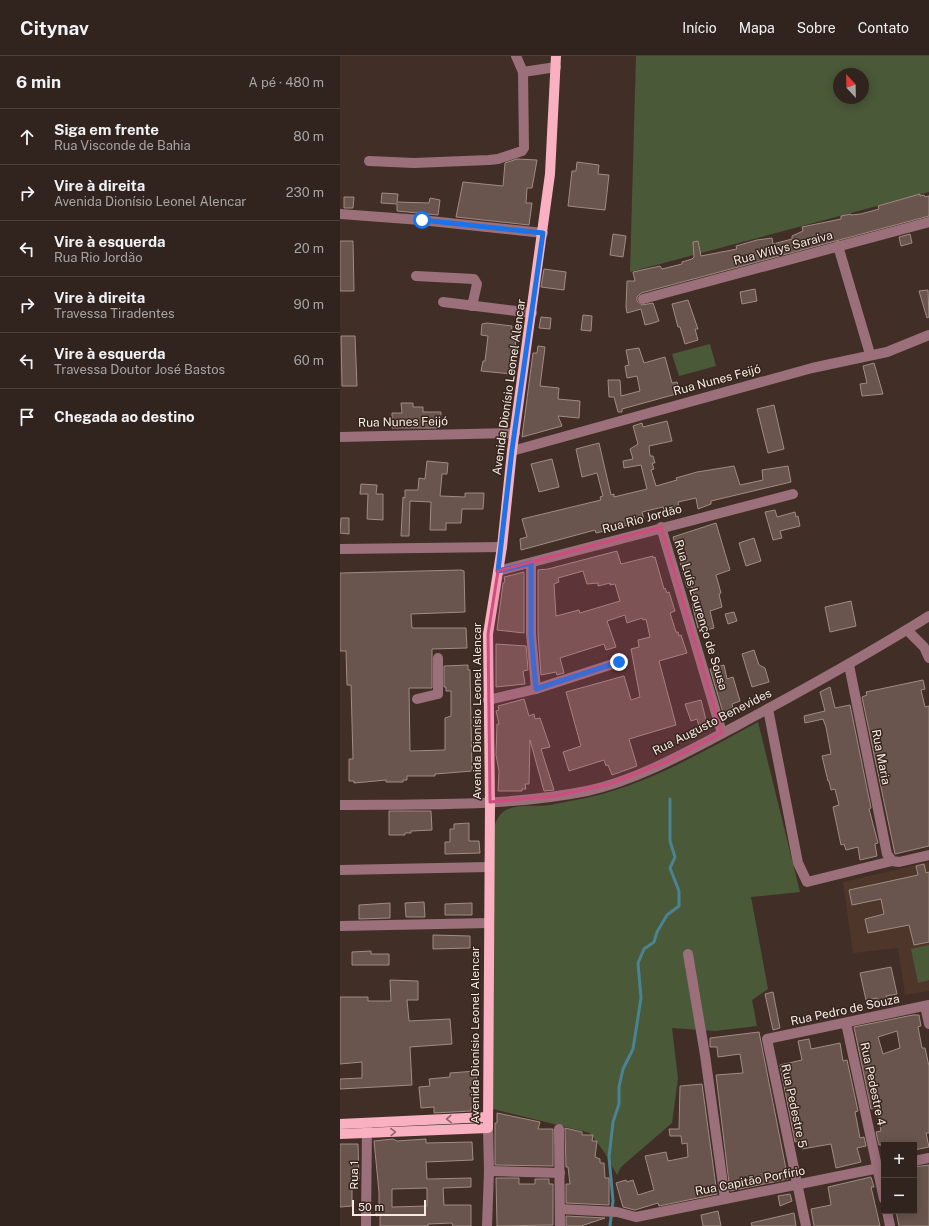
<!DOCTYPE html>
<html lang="pt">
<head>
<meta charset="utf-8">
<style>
	body { margin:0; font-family:"Public Sans",sans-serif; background:#3d2f2a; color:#f1f3f6 }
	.controls { position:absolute; right:12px; bottom:12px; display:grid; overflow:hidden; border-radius:0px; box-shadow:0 2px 10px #0003 }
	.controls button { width:36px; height:36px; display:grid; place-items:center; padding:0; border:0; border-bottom:1px solid #4c403b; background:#31231d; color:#f1f3f6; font:20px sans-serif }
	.compass { position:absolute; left:493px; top:12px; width:36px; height:36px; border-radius:50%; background:#31231d; box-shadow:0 2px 10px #0003; rotate:338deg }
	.scale { position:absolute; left:12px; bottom:10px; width:74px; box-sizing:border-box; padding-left:4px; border:2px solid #f6eae5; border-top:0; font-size:11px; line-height:14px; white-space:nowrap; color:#f6eae5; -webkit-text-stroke:3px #36251d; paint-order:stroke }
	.stop { position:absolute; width:12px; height:12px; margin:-9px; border:3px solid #1a73e8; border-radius:50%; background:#fff }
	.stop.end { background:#1a73e8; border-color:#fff; box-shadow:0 1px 4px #0008 }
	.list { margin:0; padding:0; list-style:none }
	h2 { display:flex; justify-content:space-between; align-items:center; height:52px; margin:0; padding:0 16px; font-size:17px }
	h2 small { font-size:13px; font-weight:400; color:#a8a4a4 }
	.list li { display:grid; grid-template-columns:26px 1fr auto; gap:12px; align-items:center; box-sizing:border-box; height:56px; padding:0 16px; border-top:1px solid #4c403b }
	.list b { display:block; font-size:15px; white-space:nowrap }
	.list p { margin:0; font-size:13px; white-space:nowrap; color:#a8a4a4 }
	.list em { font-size:13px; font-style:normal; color:#a8a4a4 }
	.icon { flex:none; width:22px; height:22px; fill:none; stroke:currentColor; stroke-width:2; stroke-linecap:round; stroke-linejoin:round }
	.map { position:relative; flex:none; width:589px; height:1170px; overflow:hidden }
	header { display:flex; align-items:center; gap:24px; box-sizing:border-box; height:56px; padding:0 20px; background:#31231d; border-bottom:1px solid #4c403b }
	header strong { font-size:19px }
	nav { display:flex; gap:22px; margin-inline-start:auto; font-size:14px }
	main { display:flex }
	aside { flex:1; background:#31231d }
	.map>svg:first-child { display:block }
	.built { fill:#4e362a }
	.green { fill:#4a5938; fill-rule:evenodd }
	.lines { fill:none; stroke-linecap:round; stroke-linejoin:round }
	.stream { stroke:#4a8394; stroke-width:3 }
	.building { fill:#69554d; stroke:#a18b82; fill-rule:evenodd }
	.minor { stroke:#9c707a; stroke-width:10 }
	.major { stroke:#f9b1c1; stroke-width:10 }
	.oneway { stroke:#8e6467 }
	.route { stroke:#1a73e8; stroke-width:5 }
	.marked { fill:#cf4c7e; fill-opacity:0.2; stroke:#cf4c7e; stroke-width:3; stroke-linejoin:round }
	.labels { text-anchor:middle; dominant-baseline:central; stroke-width:3; stroke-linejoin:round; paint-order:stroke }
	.street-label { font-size:12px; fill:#f6eae5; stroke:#36251d }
</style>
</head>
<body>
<header>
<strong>Citynav</strong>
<nav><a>Início</a><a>Mapa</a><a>Sobre</a><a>Contato</a></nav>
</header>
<main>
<aside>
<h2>6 min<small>A pé · 480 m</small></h2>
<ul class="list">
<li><svg class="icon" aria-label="ahead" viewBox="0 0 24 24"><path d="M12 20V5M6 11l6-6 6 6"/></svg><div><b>Siga em frente</b><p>Rua Visconde de Bahia</p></div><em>80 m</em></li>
<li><svg class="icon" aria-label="right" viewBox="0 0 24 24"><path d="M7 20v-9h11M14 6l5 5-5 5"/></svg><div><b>Vire à direita</b><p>Avenida Dionísio Leonel Alencar</p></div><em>230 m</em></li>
<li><svg class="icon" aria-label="left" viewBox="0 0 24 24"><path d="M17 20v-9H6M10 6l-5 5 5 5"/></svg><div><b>Vire à esquerda</b><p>Rua Rio Jordão</p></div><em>20 m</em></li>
<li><svg class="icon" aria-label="right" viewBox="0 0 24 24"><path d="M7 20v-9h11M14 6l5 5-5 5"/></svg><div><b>Vire à direita</b><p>Travessa Tiradentes</p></div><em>90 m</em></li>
<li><svg class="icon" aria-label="left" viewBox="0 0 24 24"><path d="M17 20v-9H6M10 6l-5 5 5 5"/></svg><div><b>Vire à esquerda</b><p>Travessa Doutor José Bastos</p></div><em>60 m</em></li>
<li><svg class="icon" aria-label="arrive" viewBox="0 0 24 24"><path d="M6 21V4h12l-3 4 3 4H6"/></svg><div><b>Chegada ao destino</b></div></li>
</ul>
</aside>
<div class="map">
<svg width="589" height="1170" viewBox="0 0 589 1170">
	<rect width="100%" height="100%" fill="#412f27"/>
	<!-- built -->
	<polygon class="built" points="589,806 589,935 565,939 558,892 513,897 503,826"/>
	<!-- green -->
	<g class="green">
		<path d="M 296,0 L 589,0 L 589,136 L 290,216 ZM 499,18 L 523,18 L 523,42 L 499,42 Z"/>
		<polygon points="370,288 376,310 339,320 332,298"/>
		<path d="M 418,666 L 460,836 L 411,841 L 428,933 L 412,944 L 417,970 L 375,975 L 332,972 L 338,1022 L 332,1067 L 281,1111 L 277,1119 L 265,1097 L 250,1077 L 153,1053 L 153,775 C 155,768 157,761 163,756 C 174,747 197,751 210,749 C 222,747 234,744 246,742 C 307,729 364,695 418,666 Z"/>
		<polygon points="589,889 589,924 578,927 571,893"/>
	</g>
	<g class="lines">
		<!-- stream -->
		<polyline class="stream" points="270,1170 273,1145 269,1101 273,1066 279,1048 279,1031 283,1013 293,993 301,942 298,907 304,893 314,886 317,876 327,859 339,850 339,835 330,812 335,801 330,785 330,743"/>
	</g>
	<!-- building -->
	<g class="building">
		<polygon points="177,103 197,104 192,132 187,132 186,147 192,147 189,169 116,161 123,126 163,130 165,107"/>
		<polygon points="237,106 259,109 258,118 269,119 265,154 228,150 232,115 236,115"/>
		<polygon points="42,137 58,138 57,146 89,147 90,142 100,144 98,159 57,155 57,148 41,147"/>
		<polygon points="580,138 580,140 584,139 585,141 589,140 589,160 301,237 297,241 297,245 302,249 313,247 319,265 313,267 305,269 301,253 287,257 286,251 287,225 295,225 293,216 320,210 322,213 342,208 342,206 352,203 354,201 353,186 358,185 361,200 397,193 396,190 417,184 432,182 433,188 452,183 452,180 463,175 462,171 501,163 501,160 511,158 511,159 521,158 539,153 538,150"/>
		<polygon points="4,141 14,141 13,152 4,152"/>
		<polygon points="273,178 286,180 283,201 270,199"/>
		<polygon points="570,178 572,187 561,190 559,181"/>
		<polygon points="0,185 13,185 14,235 0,235"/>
		<polygon points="204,213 226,216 224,234 201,231"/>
		<polygon points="415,233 417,245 402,248 400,236"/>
		<polygon points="588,234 589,261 587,262 579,235"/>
		<polygon points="348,244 358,273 355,273 358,284 345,288 340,271 338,271 332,248"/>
		<polygon points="243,259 252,260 251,275 241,274"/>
		<polygon points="201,261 211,262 210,273 199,272"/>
		<polygon points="147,267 172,270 171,282 176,283 172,318 141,315 143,305 145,305 148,280 141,279 142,268"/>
		<polygon points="1,280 15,280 17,330 2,330"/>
		<polygon points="198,290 205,291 200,330 219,332 218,343 240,345 239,362 218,360 222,370 182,381 193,297 197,297"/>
		<polygon points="299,292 304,307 325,301 332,327 337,326 340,337 282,353 282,356 278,356 274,341 269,341 268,324 280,324 281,340 300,335 297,320 287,322 285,310 289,309 286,294"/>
		<polygon points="534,307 543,338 522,340 520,328 527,327 523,310"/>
		<polygon points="61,347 73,347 73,351 83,351 83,356 101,356 100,372 52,372 52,357 62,357"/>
		<polygon points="434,349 444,393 428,397 417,353"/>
		<polygon points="327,365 332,385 309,390 310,400 313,400 315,407 312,407 314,413 311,414 316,430 337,424 336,422 357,416 394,410 400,429 423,424 422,414 448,410 451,426 371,445 371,448 358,453 356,442 338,446 339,451 324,454 323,451 302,456 304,463 295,465 296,467 256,477 255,474 181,494 180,483 187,481 182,463 261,444 260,441 263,440 257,417 242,421 236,393 259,387 271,439 274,438 274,441 307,433 301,409 284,412 283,405 293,403 290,393 298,388 293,370 302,367 303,371"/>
		<polygon points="212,403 219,431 199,436 191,408"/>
		<polygon points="87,405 108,407 107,418 102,418 100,440 125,441 125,437 144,437 143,453 122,453 121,467 106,467 106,474 90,474 91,446 70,445 69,480 61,480 63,441 65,442 65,434 78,434 79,422 85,423"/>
		<polygon points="21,428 37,429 36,438 43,438 43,464 27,463 28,438 20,438"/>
		<polygon points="435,454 437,461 455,456 456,461 458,460 460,470 440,475 442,482 433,484 425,456"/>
		<polygon points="1,462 9,462 9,478 0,477"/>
		<polygon points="376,467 390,514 376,519 381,537 379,538 382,551 370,555 374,572 359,576 352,548 357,547 352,531 347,531 333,481"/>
		<polygon points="414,482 421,505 406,510 399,487"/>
		<path d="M 277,495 L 281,508 L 313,500 L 313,502 L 315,501 L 324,533 L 325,532 L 327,537 L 329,536 L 335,555 L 330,557 L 336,576 L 338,576 L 339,580 L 341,579 L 347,597 L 319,605 L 336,669 L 289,683 L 297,710 L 272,719 L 268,709 L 266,710 L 264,704 L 229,715 L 223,696 L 241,690 L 226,636 L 284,620 L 291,644 L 300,641 L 291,593 L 299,591 L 298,584 L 310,581 L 306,563 L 303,564 L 302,562 L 287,567 L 285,559 L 267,565 L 276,591 L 266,594 L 264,588 L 220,602 L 224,617 L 217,619 L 216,616 L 201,619 L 198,578 L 198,514 L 208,513 ZM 243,515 L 247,528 L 258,527 L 258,530 L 270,527 L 270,529 L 275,528 L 280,545 L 240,557 L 239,554 L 216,560 L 214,528 L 219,526 L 218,522 Z"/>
		<polygon points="121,514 124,515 125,556 71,558 72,572 126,572 127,592 92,593 92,632 69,632 70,695 105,694 105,662 111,660 111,635 106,635 106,631 104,631 104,610 128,609 128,614 130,614 132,715 95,718 95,720 67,720 67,724 63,724 63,726 46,726 46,724 14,727 14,725 9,725 9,703 13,703 11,629 7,629 6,595 0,595 0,517"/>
		<polygon points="184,516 184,577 157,574 163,527 165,526 164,521"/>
		<polygon points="511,545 516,570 490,576 485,551"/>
		<polygon points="394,556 397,565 388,568 385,558"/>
		<polygon points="156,588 186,590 188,614 183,615 185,628 156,631"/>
		<polygon points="414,594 419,609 425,612 429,626 412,631 402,598"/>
		<polygon points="384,609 387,623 393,621 400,645 392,648 394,657 384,660 370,613"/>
		<polygon points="583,624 585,633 581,634 585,651 589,650 589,790 555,798 522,641 527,639 526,636"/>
		<polygon points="490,631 495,652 510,649 531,752 529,753 538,787 535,788 537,800 520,804 518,791 506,794 504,788 501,789 493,751 499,749 495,733 491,734 489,725 488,725 482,700 491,698 486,671 483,663 465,667 464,660 485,655 480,636"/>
		<polygon points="184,643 189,660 194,658 195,663 200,662 210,691 201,693 214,734 204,735 190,684 189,728 185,728 186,733 182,733 182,735 158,735 159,715 156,699 157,668 159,668 156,655 159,654 158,650"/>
		<polygon points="361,644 367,668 359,670 357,663 351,665 345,648"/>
		<polygon points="49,755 91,755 92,774 71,775 71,777 65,777 65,779 49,779"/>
		<polygon points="129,767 129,785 139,785 140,797 105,798 105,786 110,786 110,773 114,773 114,768"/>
		<polygon points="584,808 586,817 589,816 589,886 574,889 569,869 528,877 525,863 544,858 541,843 512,849 509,834 578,819 576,810"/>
		<polygon points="84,846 85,861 66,861 65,847"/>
		<polygon points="50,847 50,862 19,863 19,849"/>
		<polygon points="132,847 132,859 105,859 105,848"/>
		<polygon points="93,879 130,880 130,892 93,893"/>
		<polygon points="31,895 31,898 49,898 49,909 12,909 12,896"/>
		<polygon points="551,911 557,938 546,940 548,946 538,948 537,942 526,944 520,917"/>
		<polygon points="50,924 78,925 78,944 67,944 69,965 110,963 112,988 70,991 72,1029 0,1033 0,1023 22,1022 22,1006 0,1008 0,941 28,941 28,945 51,945"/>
		<polygon points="433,936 440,972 433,974 425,938"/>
		<path d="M 573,959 L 579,959 L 581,970 L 578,971 L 582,992 L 585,992 L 589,1010 L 589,1077 L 586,1077 L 589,1091 L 574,1094 L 574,1089 L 539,1089 L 536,1076 L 541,1075 L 538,1060 L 536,1052 L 531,1053 L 514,971 ZM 557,975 L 560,992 L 543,998 L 538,981 Z"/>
		<polygon points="419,976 448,1123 390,1135 376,1019 403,1017 400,998 378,1001 377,991 370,991 370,982"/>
		<polygon points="469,983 471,993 500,987 503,1005 507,1004 518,1055 515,1056 520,1082 524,1081 526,1090 517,1092 521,1106 496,1112 491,1088 462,1093 461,1085 455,1086 440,1009 462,1004 458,985"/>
		<polygon points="136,1015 138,1047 137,1051 131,1051 131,1055 94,1057 94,1051 81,1052 79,1031 90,1030 89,1023 110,1021 110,1017"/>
		<polygon points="362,1028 377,1138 319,1150 318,1147 295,1154 283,1151 276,1127 286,1124 287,1126 293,1124 298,1139 314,1134 305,1100 326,1096 328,1105 348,1101 347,1087 342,1088 341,1080 330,1080 329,1073 339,1073 340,1030"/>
		<polygon points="157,1057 200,1066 198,1073 213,1073 213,1110 155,1109 155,1067 157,1067"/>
		<polygon points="225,1072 242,1076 242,1079 253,1079 252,1085 257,1085 255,1101 260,1103 260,1107 264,1107 265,1122 269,1122 269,1149 226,1147 226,1128 230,1128 228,1111 226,1111"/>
		<path d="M 53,1083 L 57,1085 L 86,1083 L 86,1087 L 132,1086 L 133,1104 L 86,1106 L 87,1123 L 131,1122 L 131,1131 L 103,1132 L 104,1149 L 131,1149 L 131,1170 L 113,1170 L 112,1167 L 88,1168 L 88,1170 L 40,1170 L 40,1159 L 36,1160 L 36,1151 L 39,1151 L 39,1136 L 34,1085 ZM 87,1132 L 87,1150 L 52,1151 L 52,1133 Z"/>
		<polygon points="0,1088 18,1088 19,1124 16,1124 16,1132 12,1132 12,1150 0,1151"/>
		<polygon points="589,1109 589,1170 559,1170 556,1155 574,1155 574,1111"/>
		<polygon points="531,1121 534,1131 531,1131 540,1170 474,1170 471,1153 491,1149 488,1131"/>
		<polygon points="156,1122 179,1122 179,1128 195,1128 195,1123 209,1123 209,1128 213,1128 213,1169 157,1170"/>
		<polygon points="450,1138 452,1145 440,1150 438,1140"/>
		<polygon points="378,1155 381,1170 363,1170 361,1159"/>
		<polygon points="454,1157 456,1170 412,1170 411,1167"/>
		<polygon points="226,1160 265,1162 241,1170 226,1170"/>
	</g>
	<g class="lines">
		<!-- minor -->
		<g class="minor">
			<polyline points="183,16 216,11"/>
			<polyline points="29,105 74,107 149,104 158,103 182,95 184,92 183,16 176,0"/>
			<polyline points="0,158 81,164 203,177"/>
			<polyline points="498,190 530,298"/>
			<polyline points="76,220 134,223 137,228 132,250"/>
			<polyline points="303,243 589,166"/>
			<polyline points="103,246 192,257"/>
			<polyline points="0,381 175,377"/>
			<polyline points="172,395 472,312 547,296 589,279"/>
			<polyline points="321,471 382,677"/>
			<polyline points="0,493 162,491"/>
			<polyline points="191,507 191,578 196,633"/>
			<polyline points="158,515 453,438"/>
			<polyline points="567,574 584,591 589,602"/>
			<polyline points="509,609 547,798 552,805 559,806 589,799"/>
			<polyline points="77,643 98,638 98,602"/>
			<polyline points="148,644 196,633 279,606"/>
			<polyline points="428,653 458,807 467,826 552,805"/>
			<path d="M 0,749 C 82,748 166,751 247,735 C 299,724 352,693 398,669 C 463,634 527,599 589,560"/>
			<polyline points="0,814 149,811"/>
			<polyline points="0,870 149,867"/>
			<polyline points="348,898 365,999 385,1143"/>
			<polyline points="585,950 589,968"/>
			<polyline points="506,967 544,1143"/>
			<polyline points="219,1073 220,1170"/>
			<polyline points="574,1105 589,1102"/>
			<polyline points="149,1115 220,1117"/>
			<polyline points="220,1153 277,1156 296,1161 544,1111"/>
			<polyline points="547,1155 550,1170"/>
			<polyline points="26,1170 27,1069"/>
			<polyline points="147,1170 149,1115 148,1072"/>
			<polyline points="466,1170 427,983 589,949"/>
		</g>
		<!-- major -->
		<g class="major">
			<polyline points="0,1068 148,1061"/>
			<polyline points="0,1078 148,1072 150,746 148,578 162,491 172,395 210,118 216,0"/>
		</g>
	</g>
	<!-- one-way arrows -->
	<defs><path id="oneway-chevron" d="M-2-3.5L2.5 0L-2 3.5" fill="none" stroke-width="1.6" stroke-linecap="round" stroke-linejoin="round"/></defs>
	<g class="oneway">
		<use href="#oneway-chevron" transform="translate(109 1063) rotate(177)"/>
		<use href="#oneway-chevron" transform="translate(53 1076) rotate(-2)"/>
	</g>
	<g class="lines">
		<!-- route -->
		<polyline class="route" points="82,164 203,177 172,394 158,515 191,507 191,578 196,633 279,606"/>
	</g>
	<!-- marked area -->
	<path class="marked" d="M 321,471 L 382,677 L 328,705 L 270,728 L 216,740 L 150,746 L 148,578 L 158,515 Z"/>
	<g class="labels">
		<!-- street labels -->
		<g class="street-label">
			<text transform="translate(443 192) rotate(-15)">Rua Willys Saraiva</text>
			<text transform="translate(377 324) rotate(-15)">Rua Nunes Feijó</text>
			<text transform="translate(169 331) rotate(-82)">Avenida Dionísio Leonel Alencar</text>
			<text transform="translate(63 366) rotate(-1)">Rua Nunes Feijó</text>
			<text transform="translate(302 463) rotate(-15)">Rua Rio Jordão</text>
			<text transform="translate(361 559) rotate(73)">Rua Luís Lourenço de Sousa</text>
			<text transform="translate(137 655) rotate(-90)">Avenida Dionísio Leonel Alencar</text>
			<text transform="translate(372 666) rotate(-27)">Rua Augusto Benevides</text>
			<text transform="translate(541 701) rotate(79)">Rua Maria</text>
			<text transform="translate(505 954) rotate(-12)">Rua Pedro de Souza</text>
			<text transform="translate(135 979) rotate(-90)">Avenida Dionísio Leonel Alencar</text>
			<text transform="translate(533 1028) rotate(78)">Rua Pedestre 4</text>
			<text transform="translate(454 1050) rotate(78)">Rua Pedestre 5</text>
			<text transform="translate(14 1119) rotate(-90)">Rua 1</text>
			<text transform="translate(410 1125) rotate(-11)">Rua Capitão Porfírio</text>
		</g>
	</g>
</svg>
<div class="controls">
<button>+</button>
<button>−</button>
</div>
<svg class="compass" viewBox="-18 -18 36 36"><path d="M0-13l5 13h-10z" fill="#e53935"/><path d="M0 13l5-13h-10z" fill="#a8a4a4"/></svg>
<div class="scale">50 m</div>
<div class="stop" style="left:82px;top:164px"></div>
<div class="stop end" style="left:279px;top:606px"></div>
</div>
</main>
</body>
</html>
